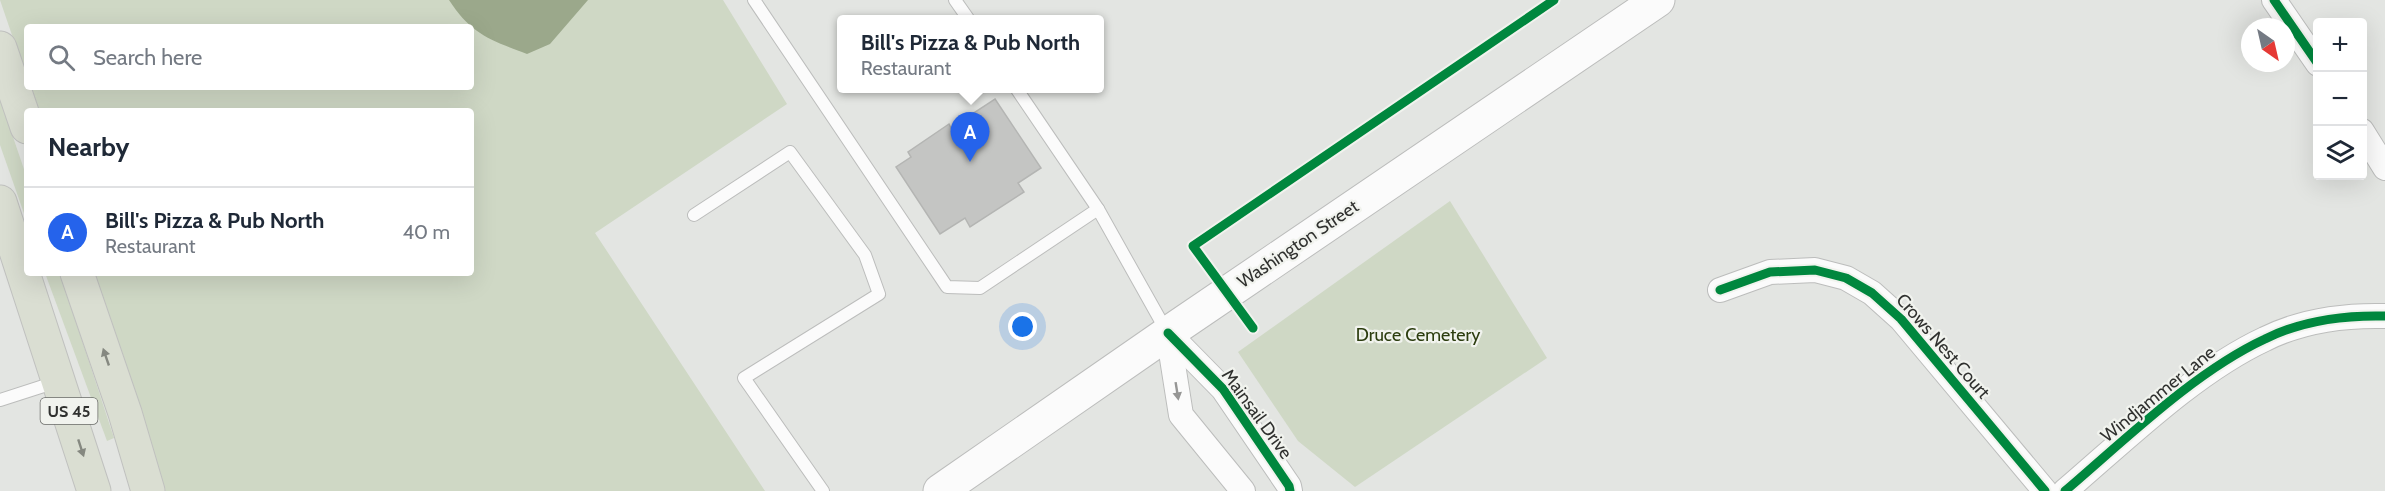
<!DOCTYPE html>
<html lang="en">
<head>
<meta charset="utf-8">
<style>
	body { margin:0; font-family:Cabin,sans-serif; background:#f6f6f7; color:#1f2937 }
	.controls { position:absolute; right:18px; top:18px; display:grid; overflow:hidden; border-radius:6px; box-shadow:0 6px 24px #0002 }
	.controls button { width:54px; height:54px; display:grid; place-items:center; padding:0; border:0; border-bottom:2px solid #e0e1e3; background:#fff; color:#1f2937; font:30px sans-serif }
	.compass { position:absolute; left:2241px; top:18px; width:54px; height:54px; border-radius:50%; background:#fff; box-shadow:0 6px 24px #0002; rotate:146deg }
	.you { position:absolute; left:1023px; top:327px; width:21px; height:21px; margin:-15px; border:4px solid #fff; border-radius:50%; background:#1a73e8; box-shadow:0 0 0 9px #1a73e833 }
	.badge { display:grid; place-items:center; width:39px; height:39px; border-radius:50%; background:#2563eb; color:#fff; font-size:20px; font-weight:700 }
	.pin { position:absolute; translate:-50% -50px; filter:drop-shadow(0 2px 3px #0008) }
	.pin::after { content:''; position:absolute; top:32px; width:21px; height:18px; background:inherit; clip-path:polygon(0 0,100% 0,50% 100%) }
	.popup { position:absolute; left:837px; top:15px; width:267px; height:78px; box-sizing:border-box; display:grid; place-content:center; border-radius:6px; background:#fff; filter:drop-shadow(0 2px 4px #0005); font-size:20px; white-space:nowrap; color:#747a83 }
	.popup b { font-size:22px; color:#1f2937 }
	.popup::after { content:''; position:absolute; left:50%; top:100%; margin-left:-12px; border:12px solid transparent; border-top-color:#fff }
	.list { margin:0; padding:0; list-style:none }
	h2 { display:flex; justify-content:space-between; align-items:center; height:78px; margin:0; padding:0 24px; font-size:26px }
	h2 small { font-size:20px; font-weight:400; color:#747a83 }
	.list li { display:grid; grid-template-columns:39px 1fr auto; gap:18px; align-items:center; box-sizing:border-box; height:90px; padding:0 24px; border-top:2px solid #e0e1e3 }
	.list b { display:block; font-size:22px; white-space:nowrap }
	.list p { margin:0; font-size:20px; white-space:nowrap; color:#747a83 }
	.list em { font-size:20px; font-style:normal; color:#747a83 }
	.icon { flex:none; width:33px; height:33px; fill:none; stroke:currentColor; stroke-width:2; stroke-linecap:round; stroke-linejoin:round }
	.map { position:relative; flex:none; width:2385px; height:491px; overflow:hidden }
	.search { position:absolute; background:#fff; box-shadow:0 6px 24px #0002; left:24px; top:24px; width:450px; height:66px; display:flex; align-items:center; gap:15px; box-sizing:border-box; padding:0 21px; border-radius:6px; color:#747a83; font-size:22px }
	.panel { position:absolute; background:#fff; box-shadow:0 6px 24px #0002; left:24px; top:108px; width:450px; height:168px; border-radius:6px }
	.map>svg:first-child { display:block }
	.green { fill:#cfd8c5 }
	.water { fill:#9ba88b }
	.building { fill:#c4c5c3; stroke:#b4b5b3; stroke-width:1.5 }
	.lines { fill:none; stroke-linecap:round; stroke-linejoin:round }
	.lane-casing { stroke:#bcbdbc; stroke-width:14 }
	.street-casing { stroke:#bcbdbc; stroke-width:26 }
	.secondary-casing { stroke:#bcbdbc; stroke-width:35 }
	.primary-casing { stroke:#c0c1bf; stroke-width:35 }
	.lane { stroke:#fbfbfb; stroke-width:12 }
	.street { stroke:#fbfbfb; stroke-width:24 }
	.secondary { stroke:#fbfbfb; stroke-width:33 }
	.primary { stroke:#daded2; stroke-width:33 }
	.cycleway-casing { stroke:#f1f3ee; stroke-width:13 }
	.cycleway { stroke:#00873e; stroke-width:9 }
	.oneway { fill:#858880 }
	.oneway2 { fill:#969695 }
	.labels { text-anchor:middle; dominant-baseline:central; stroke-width:4.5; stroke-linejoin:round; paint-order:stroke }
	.shield { fill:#f1f3ee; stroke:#6a6b68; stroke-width:1.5 }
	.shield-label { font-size:16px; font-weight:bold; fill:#30312f }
	.street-label { font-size:18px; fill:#30312f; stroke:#f1f3ee }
	.park-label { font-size:18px; fill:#2c3d0f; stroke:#f1f3ee }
</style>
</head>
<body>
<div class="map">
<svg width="2385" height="491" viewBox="0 0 2385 491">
	<rect width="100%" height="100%" fill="#e3e5e2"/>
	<!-- green -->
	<g class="green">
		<polygon points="0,0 723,0 787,104 595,233 765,491 164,491 123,355 94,273 471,273 471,111 38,111 30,87 471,87 471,27 27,27 27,79"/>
		<polygon points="0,99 27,178 27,222 0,145"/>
		<polygon points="1450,201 1547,358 1355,487 1298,441 1238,352"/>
		<polygon points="45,273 60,273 114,438 107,441"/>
	</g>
	<!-- water -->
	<path class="water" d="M 449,0 L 588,0 L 550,44 L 527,54 C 490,40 471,34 449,0 Z"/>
	<!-- building -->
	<polygon class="building" points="995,99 1041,168 1018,183 1024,192 970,227 965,218 940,234 896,167 911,157 908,152 949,124 951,128"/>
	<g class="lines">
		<defs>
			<g id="lane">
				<polyline points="754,0 947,287 980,288 1098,209"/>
				<polyline points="955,0 969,20"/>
				<polyline points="1016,88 1098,209 1167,332"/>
				<polyline points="694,215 790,152 865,255 879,294 744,378 823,491"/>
				<polyline points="0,400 56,382"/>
			</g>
			<g id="street">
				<polyline points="2274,0 2318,64"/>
				<polyline points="2362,131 2385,168"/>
				<polyline points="1720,290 1770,272 1815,270 1846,278 1872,293 1901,319 2045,491"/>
				<polyline points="1168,333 1223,389 1289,486 1290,491"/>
				<polyline points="1168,333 1181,415 1243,491"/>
				<path d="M 2065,491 C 2125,440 2194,372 2265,339 C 2301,321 2345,315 2385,316"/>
			</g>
			<polyline id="secondary" points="940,491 1168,333 1658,0"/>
			<g id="primary">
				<polyline points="0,48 27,127"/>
				<polyline points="0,202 94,491"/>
				<polyline points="77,273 125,413 148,491"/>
			</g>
		</defs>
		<!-- lane casing -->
		<use href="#lane" class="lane-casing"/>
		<!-- street casing -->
		<use href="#street" class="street-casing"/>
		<!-- secondary casing -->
		<use href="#secondary" class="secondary-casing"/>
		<!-- primary casing -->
		<use href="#primary" class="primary-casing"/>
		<!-- lane -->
		<use href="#lane" class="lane"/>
		<!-- street -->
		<use href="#street" class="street"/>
		<!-- secondary -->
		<use href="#secondary" class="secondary"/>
		<!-- primary -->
		<use href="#primary" class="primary"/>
		<defs>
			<g id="cycleway">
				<polyline points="2274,0 2318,64"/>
				<polyline points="1720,290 1770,272 1815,270 1846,278 1872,293 1901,319 2045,491"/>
				<polyline points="1253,328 1193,246 1554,0"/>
				<polyline points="1168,333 1223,389 1289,486 1290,491"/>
				<path d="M 2065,491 C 2125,440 2194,372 2265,339 C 2301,321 2345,315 2385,316"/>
			</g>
		</defs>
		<!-- cycleway casing -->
		<use href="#cycleway" class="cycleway-casing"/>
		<!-- cycleway -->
		<use href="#cycleway" class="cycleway"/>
	</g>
	<!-- one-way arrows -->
	<defs><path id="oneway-solid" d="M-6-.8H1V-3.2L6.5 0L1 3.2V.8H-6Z" transform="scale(1.5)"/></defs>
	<g class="oneway">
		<use href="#oneway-solid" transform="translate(106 357) rotate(-109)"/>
		<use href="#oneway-solid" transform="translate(81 448) rotate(72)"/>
	</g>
	<use class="oneway2" href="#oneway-solid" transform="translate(1177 391) rotate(81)"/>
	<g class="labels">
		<!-- shield labels -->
		<rect class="shield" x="40.5" y="398" width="57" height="26" rx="4.5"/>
		<g class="shield-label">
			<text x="69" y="411">US 45</text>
		</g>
		<!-- street labels -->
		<g class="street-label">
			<text transform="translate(1298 244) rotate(-34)">Washington Street</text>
			<text transform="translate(1943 346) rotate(49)">Crows Nest Court</text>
			<text transform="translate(2158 394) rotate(-39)">Windjammer Lane</text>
			<text transform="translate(1257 414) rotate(54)">Mainsail Drive</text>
		</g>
		<!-- park labels -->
		<g class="park-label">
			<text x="1418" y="335">Druce Cemetery</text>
		</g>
	</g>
</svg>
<div class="controls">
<button>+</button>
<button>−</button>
<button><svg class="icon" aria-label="layers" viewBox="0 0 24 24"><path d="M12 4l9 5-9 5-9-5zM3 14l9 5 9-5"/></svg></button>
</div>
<svg class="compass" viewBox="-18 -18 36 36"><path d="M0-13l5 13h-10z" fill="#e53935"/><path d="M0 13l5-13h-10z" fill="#747a83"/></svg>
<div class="you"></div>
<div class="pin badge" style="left:970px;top:162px">A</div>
<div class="popup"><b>Bill's Pizza &amp; Pub North</b>Restaurant</div>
<div class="search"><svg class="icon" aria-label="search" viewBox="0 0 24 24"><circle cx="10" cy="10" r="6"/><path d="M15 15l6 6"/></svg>Search here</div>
<section class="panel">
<h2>Nearby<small></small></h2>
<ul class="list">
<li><span class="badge">A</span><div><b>Bill's Pizza &amp; Pub North</b><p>Restaurant</p></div><em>40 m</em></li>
</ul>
</section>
</div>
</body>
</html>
